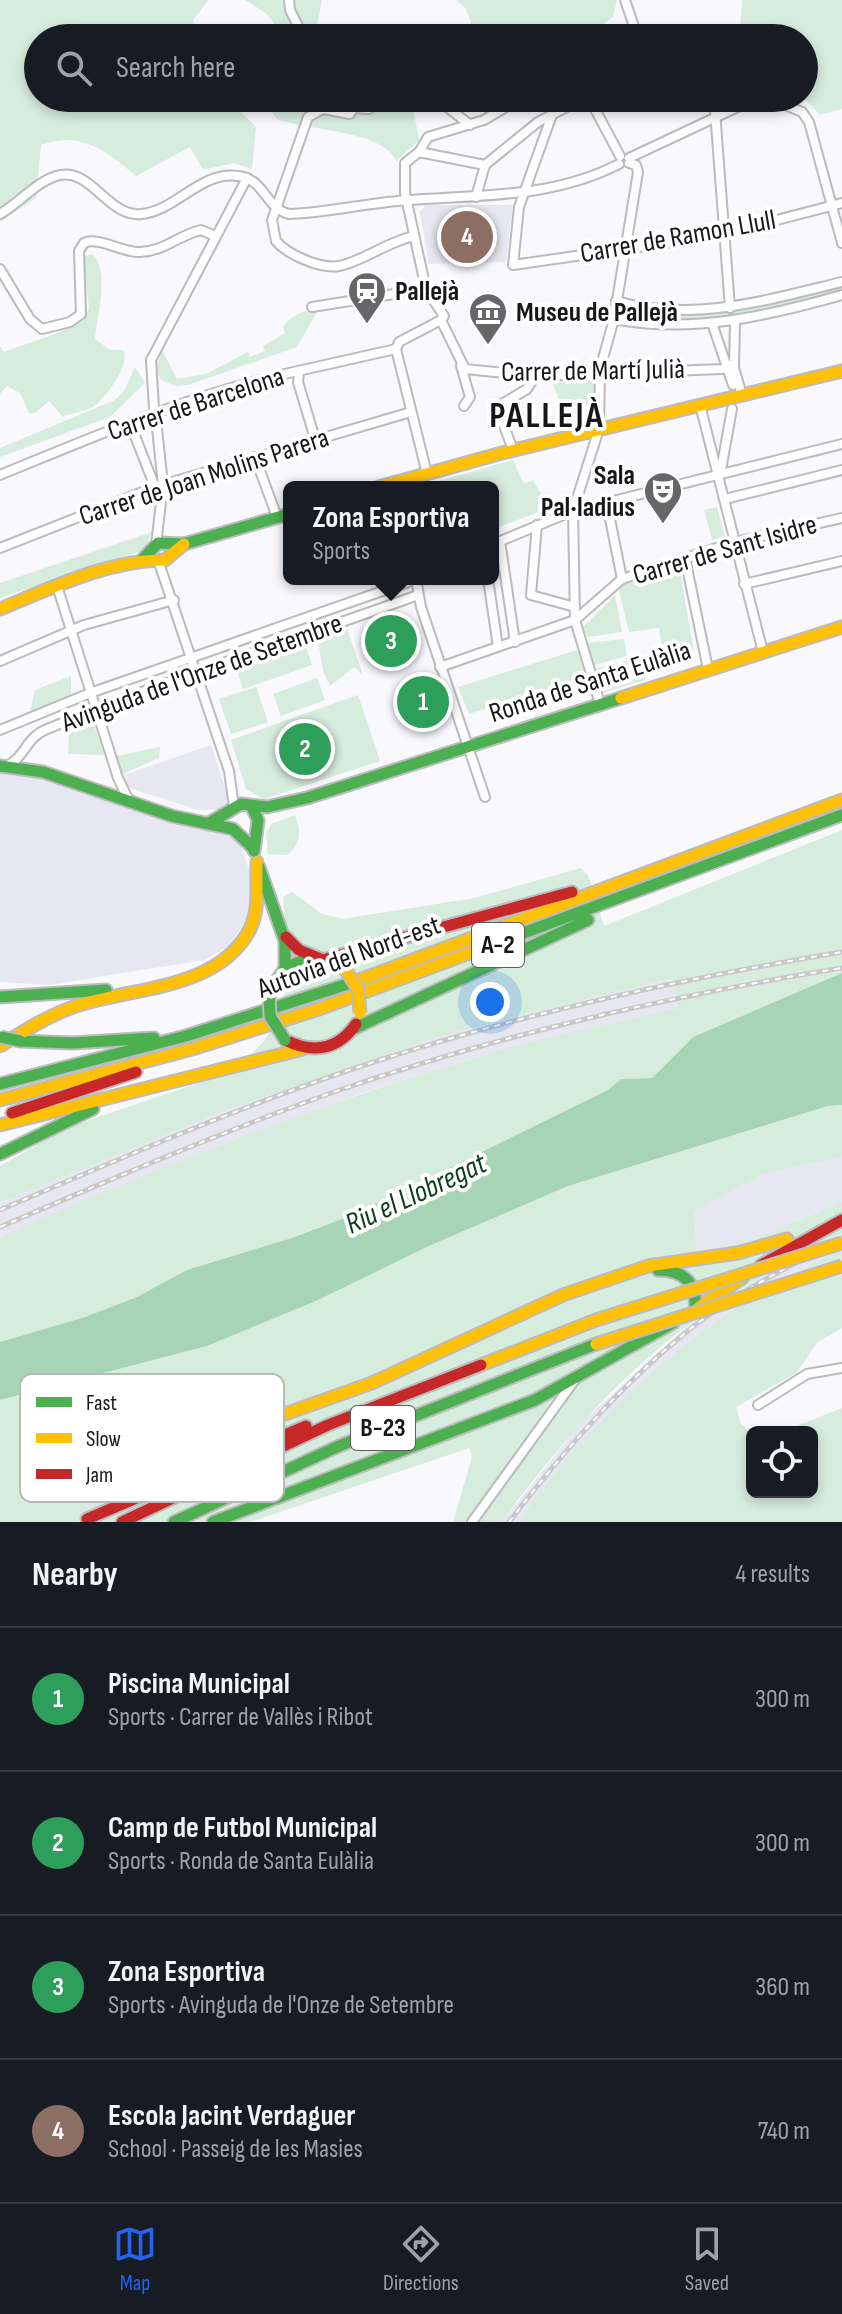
<!DOCTYPE html>
<html lang="en">
<head>
<meta charset="utf-8">
<style>
	body { margin:0; font-family:"Sofia Sans Condensed",sans-serif; background:#20242c; color:#f1f3f6 }
	.controls { position:absolute; right:24px; bottom:24px; display:grid; overflow:hidden; border-radius:12px; box-shadow:0 4px 12px #0003 }
	.controls button { width:72px; height:72px; display:grid; place-items:center; padding:0; border:0; border-bottom:2px solid #363941; background:#171b24; color:#f1f3f6; font:40px sans-serif }
	.you { position:absolute; left:490px; top:1002px; width:28px; height:28px; margin:-20px; border:6px solid #fff; border-radius:50%; background:#1a73e8; box-shadow:0 0 0 12px #1a73e833 }
	.badge { display:grid; place-items:center; width:52px; height:52px; border-radius:50%; background:#2563eb; color:#fff; font-size:26px; font-weight:700 }
	.pin { position:absolute; translate:-50% -50%; border:4px solid #fff; box-shadow:0 2px 8px #0006 }
	.popup { position:absolute; left:283px; top:481px; width:216px; height:104px; box-sizing:border-box; display:grid; place-content:center; border-radius:12px; background:#171b24; filter:drop-shadow(0 2px 6px #0005); font-size:26px; white-space:nowrap; color:#9ea1a6 }
	.popup b { font-size:30px; color:#f1f3f6 }
	.popup::after { content:''; position:absolute; left:50%; top:100%; margin-left:-16px; border:16px solid transparent; border-top-color:#171b24 }
	.list { margin:0; padding:0; list-style:none }
	h2 { display:flex; justify-content:space-between; align-items:center; height:104px; margin:0; padding:0 32px; font-size:34px }
	h2 small { font-size:26px; font-weight:400; color:#9ea1a6 }
	.list li { display:grid; grid-template-columns:52px 1fr auto; gap:24px; align-items:center; box-sizing:border-box; height:144px; padding:0 32px; border-top:2px solid #363941 }
	.list b { display:block; font-size:30px; white-space:nowrap }
	.list p { margin:0; font-size:26px; white-space:nowrap; color:#9ea1a6 }
	.list em { font-size:26px; font-style:normal; color:#9ea1a6 }
	.icon { flex:none; width:44px; height:44px; fill:none; stroke:currentColor; stroke-width:2; stroke-linecap:round; stroke-linejoin:round }
	.map { position:relative; flex:none; width:842px; height:1522px; overflow:hidden }
	.search { position:absolute; background:#171b24; box-shadow:0 4px 12px #0003; left:24px; right:24px; top:24px; height:88px; display:flex; align-items:center; gap:20px; box-sizing:border-box; padding:0 28px; border-radius:44px; color:#9ea1a6; font-size:30px }
	.sheet { height:680px; background:#171b24 }
	nav { display:flex; justify-content:space-around; align-items:center; box-sizing:border-box; height:112px; border-top:2px solid #363941; background:#171b24; font-size:22px; color:#9ea1a6 }
	nav a { display:grid; justify-items:center; gap:4px }
	nav .on { color:#2563eb }
	.map>svg:first-child { display:block }
	.built { fill:#e7e7f1 }
	.green { fill:#d6ecdd }
	.water { fill:#a7d4b4 }
	.lines { fill:none; stroke-linecap:round; stroke-linejoin:round }
	.stream { stroke:#a7d4b4; stroke-width:2 }
	.street-casing { stroke:#bbbbbe; stroke-width:12 }
	.fast-casing { stroke:#bbbbbe; stroke-width:15 }
	.slow-casing { stroke:#bbbbbe; stroke-width:15 }
	.jam-casing { stroke:#bbbbbe; stroke-width:15 }
	.street { stroke:#fefeff; stroke-width:8 }
	.fast { stroke:#4caf50; stroke-width:11 }
	.slow { stroke:#ffc107; stroke-width:11 }
	.jam { stroke:#c62828; stroke-width:11 }
	.rail-casing { stroke:#c8c8c9; stroke-width:5 }
	.rail { stroke:#fff; stroke-width:2; stroke-dasharray:6; stroke-linecap:butt }
	.street-bridge-casing { stroke:#bbbbbe; stroke-width:12; stroke-linecap:butt }
	.fast-bridge-casing { stroke:#bbbbbe; stroke-width:15; stroke-linecap:butt }
	.slow-bridge-casing { stroke:#bbbbbe; stroke-width:15; stroke-linecap:butt }
	.street-bridge { stroke:#fefeff; stroke-width:8 }
	.fast-bridge { stroke:#4caf50; stroke-width:11 }
	.slow-bridge { stroke:#ffc107; stroke-width:11 }
	.labels { text-anchor:middle; dominant-baseline:central; stroke-width:8; stroke-linejoin:round; paint-order:stroke }
	.shield { fill:#fff; stroke:#5d5d5e; stroke-width:2 }
	.shield-label { font-size:26px; font-weight:bold; fill:#171719 }
	.street-label { font-size:28px; fill:#171719; stroke:#fff }
	.poi-label { font-size:28px; font-weight:bold; fill:#171719; stroke:#fff; text-anchor:start }
	.water-label { font-size:30px; font-style:italic; fill:#0b3d1d; stroke:#fff }
	.district-label { font-size:36px; font-weight:bold; letter-spacing:2px; fill:#171719; stroke:#fff }
	.key { fill:#fff; stroke:#b9b9ba; stroke-width:2 }
	.key-label { font-size:22px; fill:#171719 }
</style>
</head>
<body>
<div class="map">
<svg width="842" height="1522" viewBox="0 0 842 1522">
	<rect width="100%" height="100%" fill="#f8f8fd"/>
	<!-- built -->
	<g class="built">
		<polygon points="425,205 513,205 506,262 429,264 420,212"/>
		<polygon points="211,745 232,809 198,810 127,787 124,775"/>
		<polygon points="0,773 36,777 239,840 250,873 248,918 229,946 204,960 49,985 0,982"/>
		<polygon points="672,978 678,1008 473,1058 359,1094 225,1143 0,1237 0,1203 221,1112 441,1036"/>
		<polygon points="842,1157 842,1202 752,1240 697,1253 694,1210 763,1174"/>
		<polygon points="842,1233 842,1248 745,1303 675,1355 587,1437 519,1522 502,1522 581,1423 694,1320 779,1266"/>
	</g>
	<!-- green -->
	<g class="green">
		<path d="M 0,0 L 209,0 L 193,20 L 195,38 L 38,38 L 38,98 L 226,98 L 256,127 L 252,169 L 234,163 L 203,170 L 190,147 L 136,176 C 107,151 80,130 41,145 L 36,198 L 0,222 Z"/>
		<polygon points="245,0 322,0 317,25 327,38 285,38 266,13"/>
		<polygon points="456,0 617,0 613,17 584,38 467,38 471,21 465,8"/>
		<polygon points="742,0 842,0 842,109 820,115 804,98 804,38 775,38 740,30"/>
		<path d="M 273,98 L 411,98 L 419,140 L 396,161 C 384,130 307,131 277,119 L 270,110 Z"/>
		<path d="M 91,254 C 111,267 97,317 95,339 L 110,350 L 123,350 C 131,365 106,397 94,406 C 86,412 72,412 63,417 L 49,401 L 35,413 L 29,413 L 20,393 L 7,386 L 0,394 L 0,346 L 4,352 L 60,332 L 85,317 L 89,308 L 83,257 Z"/>
		<polygon points="842,282 842,295 794,309 686,325 614,319 615,305 687,311"/>
		<path d="M 318,310 L 297,347 L 188,385 L 176,386 L 161,380 L 156,368 L 162,350 L 177,379 L 206,374 L 248,352 L 250,357 L 265,351 L 263,346 L 285,333 L 283,327 C 294,314 302,310 318,310 Z"/>
		<polygon points="135,367 145,383 110,417 0,457 0,448 115,400 124,391"/>
		<polygon points="601,372 600,403 575,407 565,414 549,375"/>
		<polygon points="513,460 524,484 533,480 549,508 493,529 493,487 440,487 439,481"/>
		<polygon points="717,507 725,537 712,540 704,510"/>
		<polygon points="152,532 145,548 138,552 0,598 0,583"/>
		<polygon points="678,561 694,652 663,657 659,628 629,632 617,583"/>
		<polygon points="615,595 622,632 588,637 582,628"/>
		<polygon points="347,629 363,675 354,667 330,686 323,671 318,640"/>
		<polygon points="624,639 627,656 594,665 587,643"/>
		<polygon points="306,647 312,665 243,689 237,670"/>
		<polygon points="577,650 586,677 469,714 458,687"/>
		<polygon points="629,660 630,664 641,662 645,680 602,693 595,669"/>
		<polygon points="71,676 71,695 30,711 35,690"/>
		<polygon points="317,678 325,700 281,716 273,694"/>
		<polygon points="256,687 268,722 231,734 219,699"/>
		<polygon points="358,695 380,761 264,799 246,789 231,740"/>
		<polygon points="92,719 104,755 68,754 69,729"/>
		<polygon points="160,747 159,758 123,774 117,756"/>
		<path d="M 295,815 C 301,833 302,842 287,855 L 268,854 L 266,834 L 271,824 Z"/>
		<path d="M 842,830 L 842,973 L 693,1037 L 652,1078 L 621,1079 L 608,1090 L 355,1214 L 85,1317 L 0,1342 L 0,1237 C 153,1169 310,1107 471,1059 C 539,1039 609,1024 678,1008 L 672,978 L 441,1036 L 221,1112 L 0,1203 L 0,1166 L 69,1127 L 237,1070 C 246,1057 258,1049 266,1038 C 295,994 286,946 283,897 L 292,892 L 322,914 L 343,919 L 474,898 L 581,868 L 588,875 L 604,926 Z"/>
		<path d="M 842,1105 L 842,1157 L 763,1174 L 694,1211 L 697,1253 L 752,1240 L 842,1202 L 842,1233 C 792,1260 741,1287 695,1320 C 621,1374 555,1448 502,1522 L 453,1522 L 472,1457 L 469,1448 L 250,1522 L 0,1522 L 0,1400 L 207,1346 L 316,1301 L 429,1246 L 568,1186 L 828,1106 Z"/>
		<path d="M 842,1248 L 842,1328 L 818,1342 L 796,1373 L 736,1407 L 741,1424 L 752,1434 L 752,1492 L 812,1492 L 812,1432 L 781,1432 L 842,1408 L 842,1522 L 519,1522 C 574,1439 662,1355 746,1302 C 777,1283 810,1266 842,1248 Z"/>
	</g>
	<!-- water -->
	<polygon class="water" points="842,973 842,1105 828,1106 568,1186 429,1246 316,1301 207,1346 0,1400 0,1342 85,1317 137,1297 187,1270 292,1238 355,1214 608,1090 621,1079 652,1078 693,1037"/>
	<g class="lines">
		<!-- stream -->
		<polyline class="stream" points="32,1389 42,1402 70,1407 101,1434 125,1490"/>
		<defs>
			<g id="street">
				<polyline points="289,0 290,10 304,38"/>
				<polyline points="625,0 638,38"/>
				<polyline points="694,38 700,35 708,38"/>
				<path d="M 345,98 L 355,106 L 350,114 L 323,109 L 308,117 L 272,220 L 276,241 C 288,255 320,269 339,266 C 361,262 387,242 414,236"/>
				<polyline points="436,98 470,125"/>
				<polyline points="550,98 553,112 519,207 513,265 715,236 842,203"/>
				<polyline points="589,98 620,156"/>
				<polyline points="714,98 730,308"/>
				<polyline points="769,98 802,112 809,122 842,243"/>
				<polyline points="355,108 369,109 384,98"/>
				<polyline points="419,152 405,163 405,193 426,289 444,316 441,320 465,369 535,376 723,369 729,365"/>
				<polyline points="629,158 757,98"/>
				<polyline points="485,165 419,152 428,137 484,120 521,98"/>
				<polyline points="476,197 485,165 538,122 584,98"/>
				<path d="M 0,214 C 19,203 35,183 56,176 C 91,165 107,218 142,214 C 177,210 200,171 238,176 C 265,179 265,208 289,214 C 325,213 362,204 398,201 C 475,194 549,200 619,164"/>
				<path d="M 0,269 L 30,319 L 42,329 L 70,322 L 81,314 L 79,251 L 84,243 C 99,236 122,253 140,252 C 165,251 179,235 201,230 L 215,236"/>
				<path d="M 616,301 C 693,323 767,300 842,282"/>
				<polyline points="312,307 426,289"/>
				<path d="M 614,319 C 692,334 767,316 842,295"/>
				<polyline points="735,321 734,368 742,395"/>
				<polyline points="712,323 733,385"/>
				<polyline points="396,349 427,474"/>
				<polyline points="461,366 470,397 464,406"/>
				<polyline points="299,373 298,382 316,442"/>
				<polyline points="700,405 763,652"/>
				<polyline points="154,408 151,360 247,178"/>
				<polyline points="135,424 133,431 155,487"/>
				<polyline points="513,450 497,407 527,389 535,376"/>
				<polyline points="255,457 277,517"/>
				<polyline points="721,470 732,409"/>
				<path d="M 0,475 C 93,437 190,395 289,373 C 324,365 360,357 396,349 L 399,342 L 441,320"/>
				<polyline points="725,499 842,470"/>
				<polyline points="607,504 622,579"/>
				<polyline points="537,525 531,595 575,607"/>
				<polyline points="500,541 515,642"/>
				<polyline points="493,544 573,511 842,444"/>
				<polyline points="156,545 163,485 157,428"/>
				<polyline points="0,548 155,487 411,412"/>
				<polyline points="685,558 708,669"/>
				<polyline points="158,560 229,771 234,807"/>
				<polyline points="416,579 421,607 485,797"/>
				<polyline points="488,579 498,647"/>
				<polyline points="744,584 842,561"/>
				<polyline points="57,586 118,778 129,801"/>
				<polyline points="0,661 84,625 174,600"/>
				<polyline points="440,667 575,620 622,579 735,542 842,518"/>
				<polyline points="600,704 575,620 573,511 599,429 600,369 614,319 638,172 636,165 629,163"/>
				<polyline points="0,730 90,693 417,579"/>
				<path d="M 6,766 C 24,759 26,738 45,730 C 167,679 294,640 418,595"/>
				<polyline points="758,1405 807,1374 842,1368"/>
				<polyline points="472,1522 574,1381"/>
			</g>
			<g id="fast">
				<polyline points="142,560 158,543 184,544 289,514"/>
				<polyline points="0,766 43,772 172,816 233,829 252,847"/>
				<polyline points="252,807 258,820 254,851"/>
				<polyline points="209,823 241,804 267,807 307,798 621,698"/>
				<polyline points="259,867 285,941 285,968"/>
				<polyline points="507,939 842,815"/>
				<polyline points="269,993 285,968 311,957"/>
				<polyline points="0,997 106,990"/>
				<polyline points="353,1029 588,920"/>
				<polyline points="20,1041 72,1043 154,1038"/>
				<polyline points="0,1084 186,1036 354,982"/>
				<polyline points="0,1154 93,1109"/>
				<path d="M 658,1270 C 684,1270 698,1284 695,1310"/>
				<polyline points="174,1522 339,1446 596,1344"/>
				<polyline points="213,1522 535,1400 673,1323"/>
			</g>
			<g id="slow">
				<polyline points="379,487 502,453 842,371"/>
				<path d="M 0,609 C 51,588 109,560 165,560 L 184,544"/>
				<polyline points="621,698 842,627"/>
				<polyline points="354,982 842,800"/>
				<path d="M 0,1046 C 24,1031 49,1015 76,1006 C 133,987 219,990 250,929 C 260,909 256,883 257,862"/>
				<polyline points="0,1100 192,1049 319,1009 507,939"/>
				<polyline points="0,1125 303,1049"/>
				<polyline points="698,1308 743,1277"/>
				<polyline points="481,1365 596,1320"/>
				<polyline points="139,1490 251,1426 372,1383 563,1295 648,1266 738,1253 787,1239"/>
			</g>
			<g id="jam">
				<polyline points="286,937 299,950 345,969"/>
				<polyline points="326,959 572,892"/>
				<path d="M 285,1040 C 313,1054 338,1050 356,1024"/>
				<polyline points="12,1113 136,1072"/>
				<polyline points="761,1265 842,1220"/>
				<polyline points="87,1519 306,1426"/>
				<polyline points="122,1522 328,1425 481,1365"/>
			</g>
		</defs>
		<!-- street casing -->
		<use href="#street" class="street-casing"/>
		<!-- fast casing -->
		<use href="#fast" class="fast-casing"/>
		<!-- slow casing -->
		<use href="#slow" class="slow-casing"/>
		<!-- jam casing -->
		<use href="#jam" class="jam-casing"/>
		<!-- street -->
		<use href="#street" class="street"/>
		<!-- fast -->
		<use href="#fast" class="fast"/>
		<!-- slow -->
		<use href="#slow" class="slow"/>
		<!-- jam -->
		<use href="#jam" class="jam"/>
		<defs>
			<g id="rail">
				<path d="M 0,1210 C 126,1156 252,1101 383,1059 C 533,1011 687,978 842,952"/>
				<path d="M 0,1227 C 109,1180 219,1133 331,1093 C 497,1035 669,996 842,968"/>
				<path d="M 509,1522 C 563,1452 624,1381 694,1326 C 739,1291 792,1265 842,1238"/>
			</g>
		</defs>
		<!-- rail casing -->
		<use href="#rail" class="rail-casing"/>
		<!-- rail -->
		<use href="#rail" class="rail"/>
		<defs>
			<polyline id="street-bridge" points="154,408 157,428"/>
			<g id="fast-bridge">
				<polyline points="269,993 270,1016 285,1040"/>
				<polyline points="1,1037 20,1041"/>
			</g>
			<g id="slow-bridge">
				<polyline points="345,969 358,989 360,1013"/>
				<polyline points="596,1320 842,1243"/>
				<polyline points="596,1344 842,1266"/>
			</g>
		</defs>
		<!-- street-bridge casing -->
		<use href="#street-bridge" class="street-bridge-casing"/>
		<!-- fast-bridge casing -->
		<use href="#fast-bridge" class="fast-bridge-casing"/>
		<!-- slow-bridge casing -->
		<use href="#slow-bridge" class="slow-bridge-casing"/>
		<!-- street-bridge -->
		<use href="#street-bridge" class="street-bridge"/>
		<!-- fast-bridge -->
		<use href="#fast-bridge" class="fast-bridge"/>
		<!-- slow-bridge -->
		<use href="#slow-bridge" class="slow-bridge"/>
	</g>
	<!-- icons -->
	<defs>
		<symbol id="station-pin" viewBox="-11 -11 22 30"><path d="M0 17L-7.5 6A9.5 9.5 0 1 1 7.5 6Z" fill="#666669" stroke="#fff"/><path d="M-3-6H3Q5-6 5-4V2Q5 4 3 4L4.5 6H3L1.5 4h-3L-3 6H-4.5L-3 4Q-5 4-5 2V-4Q-5-6-3-6ZM-3.5-4v3h7v-3ZM-3.5 1v1.5H-2V1ZM2 1v1.5H3.5V1Z" fill="#fff"/></symbol>
		<symbol id="museum-pin" viewBox="-11 -11 22 30"><path d="M0 17L-7.5 6A9.5 9.5 0 1 1 7.5 6Z" fill="#666669" stroke="#fff"/><path d="M0-6L6-3V-2H-6V-3ZM-5-1h2V3h-2ZM-1-1h2V3h-2ZM3-1h2V3H3ZM-6 4H6V6H-6Z" fill="#fff"/></symbol>
		<symbol id="theatre-pin" viewBox="-11 -11 22 30"><path d="M0 17L-7.5 6A9.5 9.5 0 1 1 7.5 6Z" fill="#666669" stroke="#fff"/><path d="M-5-5.5Q0-4 5-5.5V0Q5 5 0 6Q-5 5-5 0ZM-3.3-2.5H-1v1.5H-3.3ZM1-2.5H3.3v1.5H1ZM-2.8 1Q0 5.5 2.8 1Z" fill="#fff"/></symbol>
	</defs>
	<g fill-rule="evenodd">
		<use href="#station-pin" x="345" y="269" width="44" height="60"/>
		<use href="#museum-pin" x="466" y="290" width="44" height="60"/>
		<use href="#theatre-pin" x="641" y="469" width="44" height="60"/>
	</g>
	<g class="labels">
		<!-- shield labels -->
		<g class="shield">
			<rect x="472" y="923" width="52" height="44" rx="6"/>
			<rect x="351" y="1406" width="64" height="44" rx="6"/>
		</g>
		<g class="shield-label">
			<text x="498" y="945">A-2</text>
			<text x="383" y="1428">B-23</text>
		</g>
		<!-- street labels -->
		<g class="street-label">
			<text transform="translate(678 237) rotate(-10)">Carrer de Ramon Llull</text>
			<text transform="translate(593 371) rotate(-1)">Carrer de Martí Julià</text>
			<text transform="translate(196 404) rotate(-18)">Carrer de Barcelona</text>
			<text transform="translate(204 477) rotate(-18)">Carrer de Joan Molins Parera</text>
			<text transform="translate(725 550) rotate(-16)">Carrer de Sant Isidre</text>
			<text transform="translate(202 673) rotate(-20)">Avinguda de l'Onze de Setembre</text>
			<text transform="translate(590 682) rotate(-18)">Ronda de Santa Eulàlia</text>
			<text transform="translate(349 957) rotate(-20)">Autovia del Nord-est</text>
		</g>
		<!-- poi labels -->
		<g class="poi-label">
			<text x="395" y="291">Pallejà</text>
			<text x="516" y="312">Museu de Pallejà</text>
			<text x="635" y="475" text-anchor="end">Sala<tspan x="635" dy="32">Pal·ladius</tspan></text>
		</g>
		<!-- water labels -->
		<g class="water-label">
			<text transform="translate(416 1194) rotate(-25)">Riu el Llobregat</text>
		</g>
		<!-- district labels -->
		<g class="district-label">
			<text x="547" y="416">PALLEJÀ</text>
		</g>
	</g>
	<!-- legend -->
	<rect x="20" y="1374" width="264" height="128" rx="12" class="key"/>
	<rect x="36" y="1397" width="36" height="10" fill="#4caf50"/>
	<rect x="36" y="1433" width="36" height="10" fill="#ffc107"/>
	<rect x="36" y="1469" width="36" height="10" fill="#c62828"/>
	<g class="key-label">
		<text x="86" y="1410">Fast</text>
		<text x="86" y="1446">Slow</text>
		<text x="86" y="1482">Jam</text>
	</g>
</svg>
<div class="controls">
<button><svg class="icon" aria-label="locate" viewBox="0 0 24 24"><circle cx="12" cy="12" r="6"/><path d="M12 2v4M12 18v4M2 12h4M18 12h4"/></svg></button>
</div>
<div class="you"></div>
<div class="pin badge" style="left:423px;top:702px;background:#2e9e5b">1</div>
<div class="pin badge" style="left:305px;top:749px;background:#2e9e5b">2</div>
<div class="pin badge" style="left:391px;top:641px;background:#2e9e5b">3</div>
<div class="popup"><b>Zona Esportiva</b>Sports</div>
<div class="pin badge" style="left:467px;top:237px;background:#8d6e63">4</div>
<div class="search"><svg class="icon" aria-label="search" viewBox="0 0 24 24"><circle cx="10" cy="10" r="6"/><path d="M15 15l6 6"/></svg>Search here</div>
</div>
<section class="sheet">
<h2>Nearby<small>4 results</small></h2>
<ul class="list">
<li><span class="badge" style="background:#2e9e5b">1</span><div><b>Piscina Municipal</b><p>Sports · Carrer de Vallès i Ribot</p></div><em>300 m</em></li>
<li><span class="badge" style="background:#2e9e5b">2</span><div><b>Camp de Futbol Municipal</b><p>Sports · Ronda de Santa Eulàlia</p></div><em>300 m</em></li>
<li><span class="badge" style="background:#2e9e5b">3</span><div><b>Zona Esportiva</b><p>Sports · Avinguda de l'Onze de Setembre</p></div><em>360 m</em></li>
<li><span class="badge" style="background:#8d6e63">4</span><div><b>Escola Jacint Verdaguer</b><p>School · Passeig de les Masies</p></div><em>740 m</em></li>
</ul>
</section>
<nav>
<a class="on"><svg class="icon" aria-label="map" viewBox="0 0 24 24"><path d="M3 6l6-2 6 2 6-2v14l-6 2-6-2-6 2zM9 4v14M15 6v14"/></svg>Map</a>
<a><svg class="icon" aria-label="directions" viewBox="0 0 24 24"><path d="M12 3l9 9-9 9-9-9zM9 14v-3h6M13 9l2 2-2 2"/></svg>Directions</a>
<a><svg class="icon" aria-label="saved" viewBox="0 0 24 24"><path d="M7 4h10v16l-5-4-5 4z"/></svg>Saved</a>
</nav>
</body>
</html>
